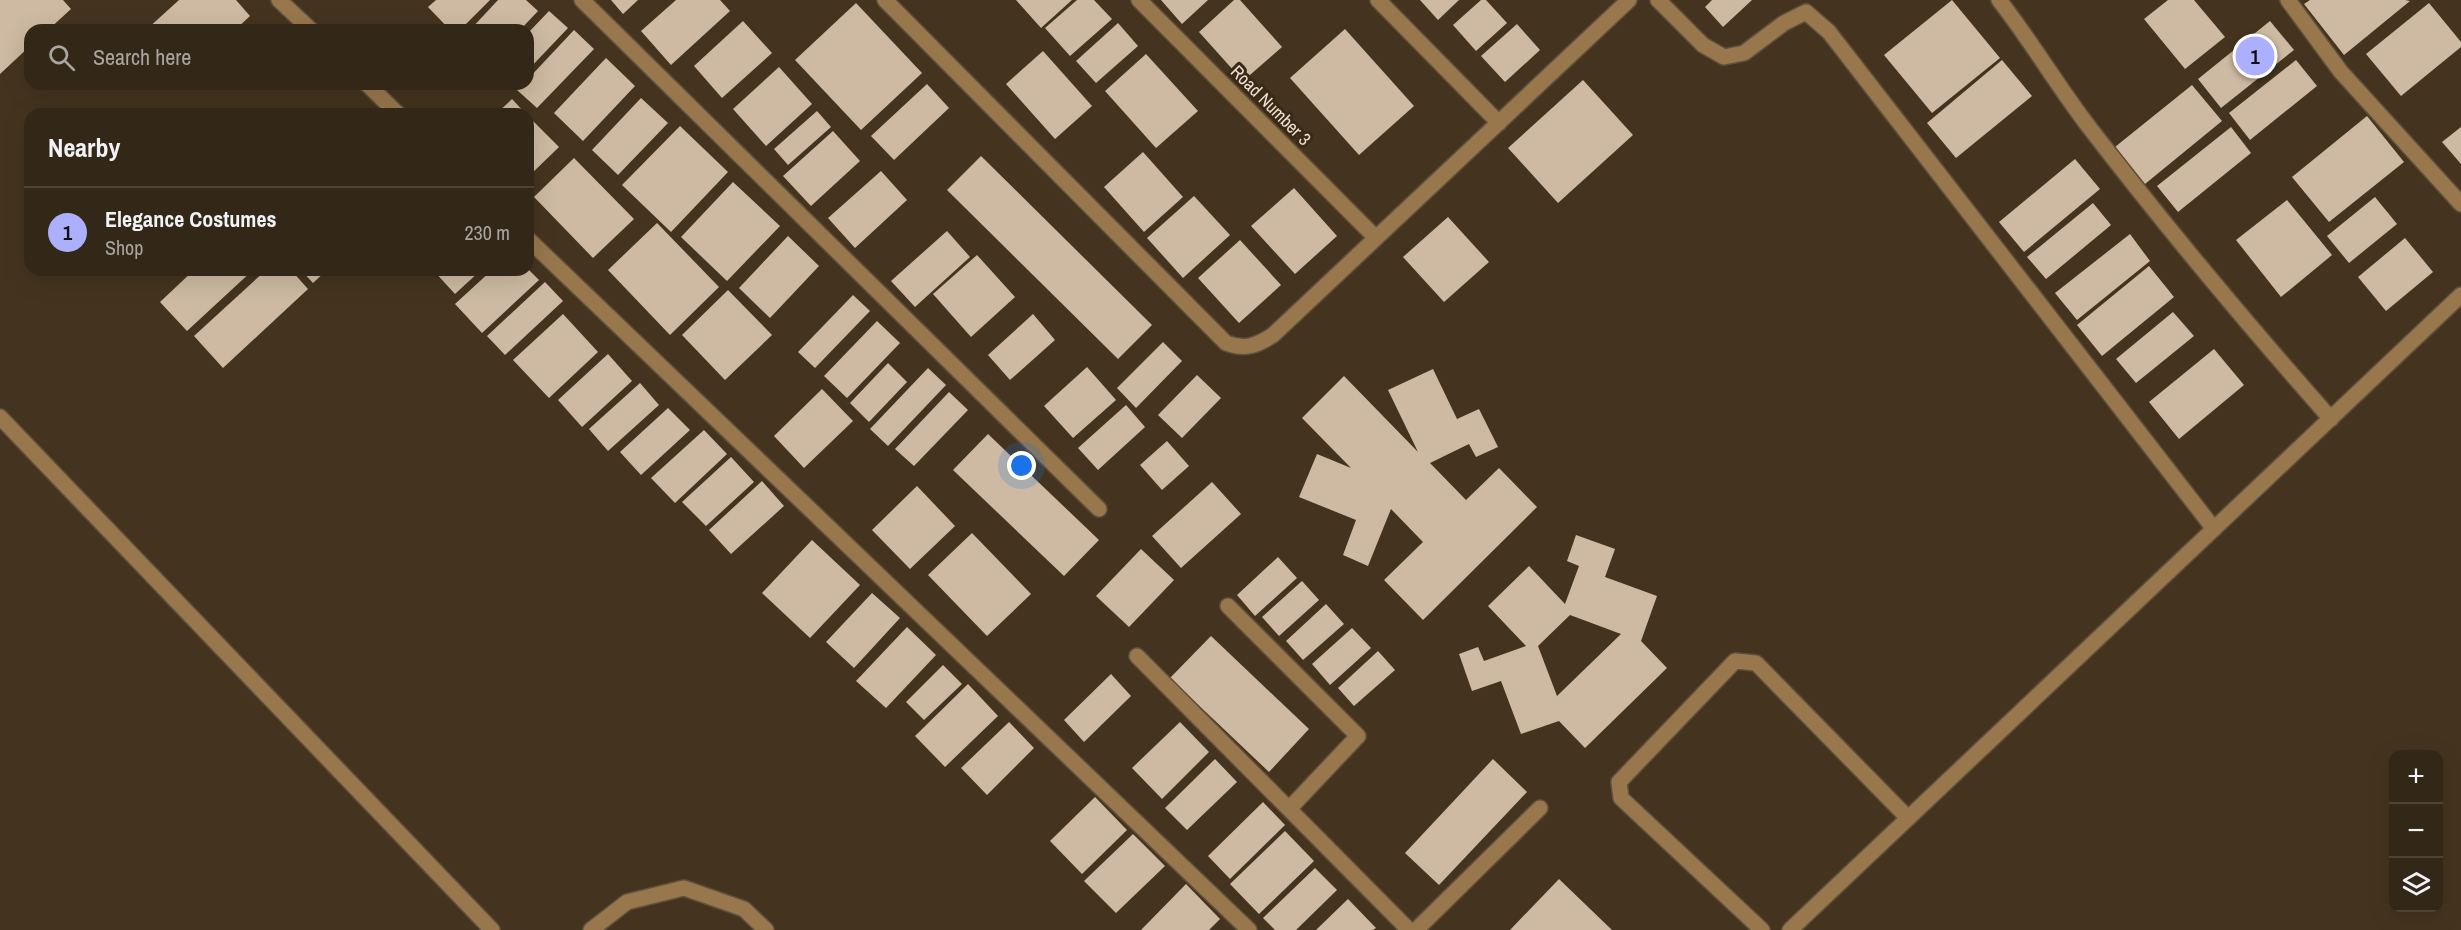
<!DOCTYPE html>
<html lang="en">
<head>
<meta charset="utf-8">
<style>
	body { margin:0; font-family:"Archivo Narrow",sans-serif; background:#3b2f20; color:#f1f3f6 }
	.controls { position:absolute; right:18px; bottom:18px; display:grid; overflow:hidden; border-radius:12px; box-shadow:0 6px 24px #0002 }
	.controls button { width:54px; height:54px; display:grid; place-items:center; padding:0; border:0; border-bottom:2px solid #4e4436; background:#332717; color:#f1f3f6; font:30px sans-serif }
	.you { position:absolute; left:1022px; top:466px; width:21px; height:21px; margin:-15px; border:4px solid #fff; border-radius:50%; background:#1a73e8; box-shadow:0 0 0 9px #1a73e833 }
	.badge { display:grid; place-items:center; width:39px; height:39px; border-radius:50%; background:#acaffb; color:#111; font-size:20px; font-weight:700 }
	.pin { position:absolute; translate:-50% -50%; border:3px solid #fff; box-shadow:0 2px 6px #0006 }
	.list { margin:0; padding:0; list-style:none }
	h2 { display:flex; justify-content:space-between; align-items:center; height:78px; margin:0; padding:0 24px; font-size:26px }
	h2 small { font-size:20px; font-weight:400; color:#a9a5a1 }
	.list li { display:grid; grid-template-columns:39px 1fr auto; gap:18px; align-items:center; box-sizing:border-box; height:90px; padding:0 24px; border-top:2px solid #4e4436 }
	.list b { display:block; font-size:22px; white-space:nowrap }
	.list p { margin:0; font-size:20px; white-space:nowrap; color:#a9a5a1 }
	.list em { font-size:20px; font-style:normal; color:#a9a5a1 }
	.icon { flex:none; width:33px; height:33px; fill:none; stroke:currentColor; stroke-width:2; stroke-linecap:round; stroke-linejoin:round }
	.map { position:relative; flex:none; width:2461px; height:930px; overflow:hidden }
	.search { position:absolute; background:#332717; box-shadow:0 6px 24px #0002; left:24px; top:24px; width:510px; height:66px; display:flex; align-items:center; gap:15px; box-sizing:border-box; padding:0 21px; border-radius:18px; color:#a9a5a1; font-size:22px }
	.panel { position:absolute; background:#332717; box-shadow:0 6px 24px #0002; left:24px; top:108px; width:510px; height:168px; border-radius:18px }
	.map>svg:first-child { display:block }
	.building { fill:#cebaa2; fill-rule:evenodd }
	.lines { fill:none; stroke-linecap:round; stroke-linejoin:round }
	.minor-casing { stroke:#5f503c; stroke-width:18 }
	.minor { stroke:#98774d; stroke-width:15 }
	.labels { text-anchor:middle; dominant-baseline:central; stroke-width:6; stroke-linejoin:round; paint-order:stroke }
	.street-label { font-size:18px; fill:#ece1d5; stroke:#3a2a15 }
</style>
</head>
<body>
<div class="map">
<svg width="2461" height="930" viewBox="0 0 2461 930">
	<rect width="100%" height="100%" fill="#44341f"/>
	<!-- building -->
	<g class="building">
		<polygon points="0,0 63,0 71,9 48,30 30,30 30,46 0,74"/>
		<polygon points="179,0 236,0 250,16 235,30 146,30"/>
		<polygon points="436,0 490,0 460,30 450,30 428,7"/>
		<polygon points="498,0 526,0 538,11 520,30 470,30"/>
		<polygon points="611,0 638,0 623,14"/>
		<polygon points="676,0 720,0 730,11 671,65 641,31"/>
		<polygon points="1016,0 1072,0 1041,28"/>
		<polygon points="1077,0 1094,0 1112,19 1070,56 1045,28"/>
		<polygon points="1161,0 1208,0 1182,24"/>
		<polygon points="1234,0 1240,0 1282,47 1243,81 1199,32"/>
		<polygon points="1420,0 1459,0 1438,20"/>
		<polygon points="1481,0 1486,0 1507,23 1476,51 1453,25"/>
		<polygon points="1712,0 1752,0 1723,27 1705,7"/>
		<polygon points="1952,0 2000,58 1932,113 1884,55"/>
		<polygon points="2168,0 2194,0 2225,37 2185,69 2144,19"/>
		<polygon points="2310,0 2405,0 2410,1 2344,55 2304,4"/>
		<polygon points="856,3 922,73 861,130 795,60"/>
		<polygon points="2429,3 2461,42 2461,47 2401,96 2366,54"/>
		<polygon points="549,11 568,28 528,70 528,33"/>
		<polygon points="743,21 772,53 722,98 694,66"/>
		<polygon points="2270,21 2294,50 2221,108 2198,79"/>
		<polygon points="1118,23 1138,46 1096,83 1076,61"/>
		<polygon points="1517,24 1540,50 1505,82 1481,56"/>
		<polygon points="1345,29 1414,106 1359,155 1290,78"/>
		<polygon points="574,30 594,49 537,108 517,90 523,84 528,84 528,79"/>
		<polygon points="1043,51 1092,106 1055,139 1006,84"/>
		<polygon points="1146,54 1198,111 1156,148 1105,91"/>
		<polygon points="606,58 635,86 583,141 554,113"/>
		<polygon points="2002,60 2032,96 1956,158 1927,123"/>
		<polygon points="2296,60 2317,86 2250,140 2229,113"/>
		<polygon points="779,67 812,104 766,146 733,109"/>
		<polygon points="1583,80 1633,135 1558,203 1508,148"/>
		<polygon points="927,84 949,108 894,160 871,136"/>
		<polygon points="2192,85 2222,121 2145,184 2115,147"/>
		<polygon points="641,98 668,123 618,175 592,150"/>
		<polygon points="512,99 526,114 496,114"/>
		<polygon points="817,111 831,127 788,165 774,149"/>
		<polygon points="528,116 559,147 528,177"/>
		<polygon points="2367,116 2404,162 2329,222 2292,177"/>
		<polygon points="680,126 728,172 671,232 622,185"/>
		<polygon points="2231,127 2251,153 2178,212 2157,186"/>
		<polygon points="2461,127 2461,164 2442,142"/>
		<polygon points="833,131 860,161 811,206 783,176"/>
		<polygon points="1143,152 1183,197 1144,232 1104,187"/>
		<polygon points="981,156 1152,325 1118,359 947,190"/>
		<polygon points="574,158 634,219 593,258 534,197"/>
		<polygon points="2075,159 2100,189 2024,252 1999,222"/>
		<polygon points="881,171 907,200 855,248 828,218"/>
		<polygon points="733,182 780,226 727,281 681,237"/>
		<polygon points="1294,188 1337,236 1295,274 1251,226"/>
		<polygon points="1194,196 1230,235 1183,278 1147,238"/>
		<polygon points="2375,197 2397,224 2349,263 2327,236"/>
		<polygon points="2287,200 2332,255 2281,297 2236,240"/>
		<polygon points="2093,203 2111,225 2046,279 2027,257"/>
		<polygon points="1448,217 1489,262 1444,302 1403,257"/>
		<polygon points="657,223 719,287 670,335 608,270"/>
		<polygon points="947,231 970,257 915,307 891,281"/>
		<polygon points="2130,234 2150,261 2077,320 2055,293"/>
		<polygon points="788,236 819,266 770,318 739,288"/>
		<polygon points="2405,238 2433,272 2386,311 2358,277"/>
		<polygon points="1240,240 1281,285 1239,323 1198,278"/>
		<polygon points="977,255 1015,297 971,337 933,294"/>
		<polygon points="2149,266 2174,297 2102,356 2077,325"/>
		<polygon points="194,270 253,270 187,331 160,302"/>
		<polygon points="266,270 291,270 308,289 223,368 194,336"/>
		<polygon points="301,270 327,270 313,283"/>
		<polygon points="433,270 481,270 455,294"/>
		<polygon points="492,270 529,270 539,280 482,333 455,304"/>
		<polygon points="545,282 563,301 505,355 487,336"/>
		<polygon points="728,290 772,335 725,380 682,335"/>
		<polygon points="853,295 870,311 815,368 798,352"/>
		<polygon points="2173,312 2194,336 2136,383 2116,359"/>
		<polygon points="563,314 598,352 549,398 513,360"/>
		<polygon points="1033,314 1055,340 1010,380 988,355"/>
		<polygon points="877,321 900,343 847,398 824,376"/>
		<polygon points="1163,342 1182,361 1136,408 1117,388"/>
		<polygon points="2214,349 2244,385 2179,439 2149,402"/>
		<polygon points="608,354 632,381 582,427 558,400"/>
		<polygon points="888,363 907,382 869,422 850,403"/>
		<polygon points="1087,367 1116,400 1073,438 1044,406"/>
		<polygon points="928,368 946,385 888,446 870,429"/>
		<polygon points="1433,369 1457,419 1479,409 1498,447 1476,457 1469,444 1430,463 1466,500 1499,468 1537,507 1423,620 1384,580 1423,542 1391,509 1368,566 1343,555 1356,520 1299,497 1317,454 1351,468 1302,418 1344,376 1418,452 1388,390"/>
		<polygon points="1197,375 1221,398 1182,438 1158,415"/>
		<polygon points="640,383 659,405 608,451 589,429"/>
		<polygon points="822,389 853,421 804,468 774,436"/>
		<polygon points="949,392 968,410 914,466 895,449"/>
		<polygon points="1126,405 1145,427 1098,470 1078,448"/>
		<polygon points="668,408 690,430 641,475 620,452"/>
		<polygon points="704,430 727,454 675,503 651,478"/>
		<polygon points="988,434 1099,540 1064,576 953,470"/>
		<polygon points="1167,441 1189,466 1162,490 1140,465"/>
		<polygon points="731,457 754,482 706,526 682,502"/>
		<polygon points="762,481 784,506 731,554 709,530"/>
		<polygon points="1212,482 1241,514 1181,568 1152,536"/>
		<polygon points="917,486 955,526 910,569 872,530"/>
		<polygon points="972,533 1031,594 987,636 928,575"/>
		<path d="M 1576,535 L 1615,549 L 1605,577 L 1657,596 L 1641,641 L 1667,668 L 1585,748 L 1559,721 L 1521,734 L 1501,681 L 1472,691 L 1459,654 L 1478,647 L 1484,661 L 1526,646 L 1488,606 L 1529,566 L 1565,604 L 1579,566 L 1567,561 ZM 1570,615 L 1621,634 L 1557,696 L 1538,646 Z"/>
		<polygon points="812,540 860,585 810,638 762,593"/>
		<polygon points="1141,549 1174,580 1129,627 1096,596"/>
		<polygon points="1278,557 1297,578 1255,616 1237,595"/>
		<polygon points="1302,581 1319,600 1279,636 1262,617"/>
		<polygon points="872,593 900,618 854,668 826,642"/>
		<polygon points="1326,604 1344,624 1303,660 1286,641"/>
		<polygon points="907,627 936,655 886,708 856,681"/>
		<polygon points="1352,628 1371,648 1330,685 1312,664"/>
		<polygon points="1211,636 1309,729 1269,772 1170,678"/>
		<polygon points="1378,651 1395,670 1354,706 1338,688"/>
		<polygon points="943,665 962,684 924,720 906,702"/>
		<polygon points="1111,674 1131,696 1084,742 1064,720"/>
		<polygon points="968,684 998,716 945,767 915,736"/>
		<polygon points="1009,722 1034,748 987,795 961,768"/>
		<polygon points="1180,722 1209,752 1162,799 1132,768"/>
		<polygon points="1215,759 1237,782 1187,830 1165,808"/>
		<polygon points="1493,759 1527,792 1439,885 1405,853"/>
		<polygon points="1095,797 1127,830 1082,874 1050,841"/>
		<polygon points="1263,802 1285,825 1230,879 1208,856"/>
		<polygon points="1285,831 1314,861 1259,914 1230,884"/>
		<polygon points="1133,834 1165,866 1116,913 1084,881"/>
		<polygon points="1315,868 1337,890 1296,930 1275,930 1263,918"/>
		<polygon points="1559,879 1612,930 1510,930"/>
		<polygon points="1186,884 1220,919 1209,930 1141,930"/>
		<polygon points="1348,899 1376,928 1373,930 1316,930"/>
	</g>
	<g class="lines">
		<defs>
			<g id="minor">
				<polyline points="279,0 311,30"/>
				<polyline points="582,0 1099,509"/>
				<path d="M 885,0 L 1226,343 C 1245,350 1256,346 1273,335 L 1629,0"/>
				<polyline points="1139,0 1376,238"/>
				<polyline points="1378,0 1499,123"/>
				<polyline points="1658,0 1703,45 1724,57 1744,53 1784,23 1806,12 1829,32 2214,529"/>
				<path d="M 1999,0 C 2031,41 2057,85 2089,127 C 2166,227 2247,324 2331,419"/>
				<polyline points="2288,0 2341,72 2461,204"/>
				<polyline points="367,84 398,114"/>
				<polyline points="528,239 1249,930"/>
				<polyline points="0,417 492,930"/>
				<polyline points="1228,606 1358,736 1290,808"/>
				<polyline points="1137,656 1409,930"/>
				<polyline points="591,930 627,902 684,888 744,909 766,930"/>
				<polyline points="1416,930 1540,808"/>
				<polyline points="1762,930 1621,798 1619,782 1735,661 1756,663 1908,818"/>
				<polyline points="1790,930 2461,295"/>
			</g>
		</defs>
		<!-- minor casing -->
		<use href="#minor" class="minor-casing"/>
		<!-- minor -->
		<use href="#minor" class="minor"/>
	</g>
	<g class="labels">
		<!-- street labels -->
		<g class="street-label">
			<text transform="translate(1271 105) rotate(45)">Road Number 3</text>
		</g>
	</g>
</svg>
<div class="controls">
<button>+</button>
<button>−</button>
<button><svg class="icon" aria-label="layers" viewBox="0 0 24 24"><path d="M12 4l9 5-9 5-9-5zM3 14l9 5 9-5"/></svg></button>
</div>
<div class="you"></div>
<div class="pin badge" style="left:2255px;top:56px">1</div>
<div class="search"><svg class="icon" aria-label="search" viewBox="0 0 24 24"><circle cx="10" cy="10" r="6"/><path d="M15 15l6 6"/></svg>Search here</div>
<section class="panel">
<h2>Nearby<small></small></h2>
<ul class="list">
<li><span class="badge">1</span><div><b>Elegance Costumes</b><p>Shop</p></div><em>230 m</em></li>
</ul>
</section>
</div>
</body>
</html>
